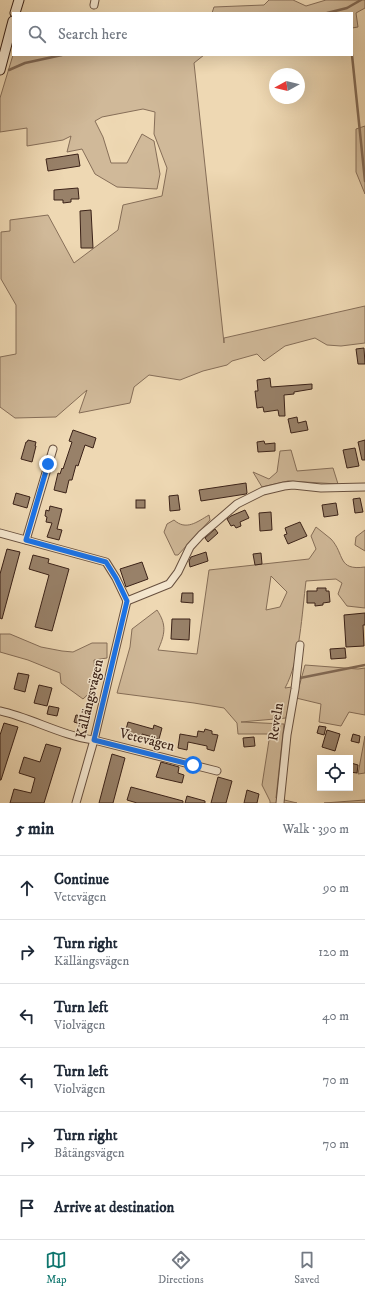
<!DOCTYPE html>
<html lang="en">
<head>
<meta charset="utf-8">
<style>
	body { margin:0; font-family:"IM FELL DW Pica",serif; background:#f2f2f3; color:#1f2937 }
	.controls { position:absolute; right:12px; bottom:12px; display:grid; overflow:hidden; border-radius:0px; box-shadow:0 4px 16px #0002 }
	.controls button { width:36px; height:36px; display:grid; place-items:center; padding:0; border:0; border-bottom:1px solid #e0e1e3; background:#fff; color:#1f2937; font:20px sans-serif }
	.compass { position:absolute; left:269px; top:68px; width:36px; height:36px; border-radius:50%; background:#fff; box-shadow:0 4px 16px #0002; rotate:262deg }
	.stop { position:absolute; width:12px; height:12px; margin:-9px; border:3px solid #1a73e8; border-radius:50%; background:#fff }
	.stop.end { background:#1a73e8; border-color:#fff; box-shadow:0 1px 4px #0008 }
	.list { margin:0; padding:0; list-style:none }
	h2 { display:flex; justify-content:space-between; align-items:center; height:52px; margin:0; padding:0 16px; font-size:17px }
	h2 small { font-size:13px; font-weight:400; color:#747a83 }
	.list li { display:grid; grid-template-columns:26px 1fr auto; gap:12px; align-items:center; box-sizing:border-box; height:64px; padding:0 16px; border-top:1px solid #e0e1e3 }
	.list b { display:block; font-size:15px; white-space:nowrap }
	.list p { margin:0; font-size:13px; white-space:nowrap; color:#747a83 }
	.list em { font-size:13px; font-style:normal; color:#747a83 }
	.icon { flex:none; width:22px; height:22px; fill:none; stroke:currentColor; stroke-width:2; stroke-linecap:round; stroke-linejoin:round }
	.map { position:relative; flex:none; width:365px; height:803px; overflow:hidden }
	.search { position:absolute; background:#fff; box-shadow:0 4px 16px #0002; left:12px; right:12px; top:12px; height:44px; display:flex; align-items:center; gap:10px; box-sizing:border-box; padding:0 14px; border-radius:0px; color:#747a83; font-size:15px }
	.sheet { height:436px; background:#fff }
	nav { display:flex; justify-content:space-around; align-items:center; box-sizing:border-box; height:56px; border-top:1px solid #e0e1e3; background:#fff; font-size:11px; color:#747a83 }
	nav a { display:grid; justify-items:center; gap:2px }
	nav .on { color:#0f766e }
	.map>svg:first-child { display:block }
	.green { fill:#d0b999; stroke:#866e58; fill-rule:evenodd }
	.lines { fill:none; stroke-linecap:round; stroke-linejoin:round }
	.stream { stroke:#826a55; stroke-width:2.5 }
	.building { fill:#988169; stroke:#3b2218 }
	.street-casing { stroke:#68503f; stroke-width:9 }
	.secondary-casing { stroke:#3b2218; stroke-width:11 }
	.street { stroke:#f4e6ce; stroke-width:7 }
	.secondary { stroke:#f4e6ce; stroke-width:9 }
	.route { stroke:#1a73e8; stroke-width:5 }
	.labels { text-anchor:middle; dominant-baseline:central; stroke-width:3; stroke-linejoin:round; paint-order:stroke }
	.street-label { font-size:14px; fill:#3b2218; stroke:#f4e6ce }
</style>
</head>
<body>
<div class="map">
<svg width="365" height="803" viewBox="0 0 365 803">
	<rect width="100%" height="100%" fill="#eed8b3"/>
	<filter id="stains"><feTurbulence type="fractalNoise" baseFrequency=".005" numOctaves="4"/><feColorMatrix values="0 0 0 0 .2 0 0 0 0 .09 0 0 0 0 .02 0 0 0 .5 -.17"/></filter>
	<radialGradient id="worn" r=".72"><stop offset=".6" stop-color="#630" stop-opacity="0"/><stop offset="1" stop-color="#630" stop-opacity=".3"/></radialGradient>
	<!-- green -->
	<g class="green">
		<polygon points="269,0 293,0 306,6 326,0 365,0 365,8 356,13 358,27 352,28 352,13 212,13 214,7 264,5"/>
		<polygon points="13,55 204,55 194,63 224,343 224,338 365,306 365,343 341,346 327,345 315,338 285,346 264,361 257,354 232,361 227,365 203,371 180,380 149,375 134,387 130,403 79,413 87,390 56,417 15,418 0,407 0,357 16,354 16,305 1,279 1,232 10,231 10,220 48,215 74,263 118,230 123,205 162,196 167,168 154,134 155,112 143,109 102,117 95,121 103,137 111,163 127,163 142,134 154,141 160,174 157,189 117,187 95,174 82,149 67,152 71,136 63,140 27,146 27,128 0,132 0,98"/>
		<polygon points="365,126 365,194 356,172 356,129"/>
		<polygon points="291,450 297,471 333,468 338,484 288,481 262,487 253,472 269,479 277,472 280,451"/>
		<path d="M 209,515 L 210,520 L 178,555 L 175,555 L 164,532 L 167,524 L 174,520 C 186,531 197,522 209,515 Z"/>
		<path d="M 316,527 C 321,531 326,535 331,539 C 345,554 337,571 365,567 L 365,608 L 347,606 L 338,594 L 342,583 L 336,579 L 306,581 C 302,612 300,661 285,688 L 292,687 L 286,718 L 241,722 L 284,724 L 276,798 L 297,803 L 270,803 L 270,801 L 262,785 L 270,734 L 238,734 L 237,723 L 224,708 L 194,703 L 117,693 L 130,647 L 132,629 L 157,610 C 167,625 165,634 158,650 L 197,654 L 209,570 L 309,559 L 316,549 L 311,536 ZM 271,576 L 287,592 L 280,607 L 266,610 Z"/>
		<polygon points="365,530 365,551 355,545 356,537"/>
		<polygon points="0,634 10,634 41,647 62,651 73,652 92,643 107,643 107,658 94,660 96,687 83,699 61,683 60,673 28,660 0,652"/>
		<polygon points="305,665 358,669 365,668 365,715 349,712 341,726 319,722 321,704 296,698"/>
		<polygon points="365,736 365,773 358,774"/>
		<polygon points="365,800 365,803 324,803"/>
	</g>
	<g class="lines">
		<!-- stream -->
		<g class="stream">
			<polyline points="327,13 347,8 361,0"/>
			<polyline points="352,55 365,181"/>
			<polyline points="9,70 25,63 62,55"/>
			<polyline points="300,678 365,665"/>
		</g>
	</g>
	<!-- building -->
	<g class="building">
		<polygon points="78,154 80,166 48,171 46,159"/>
		<polygon points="78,188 79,199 71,199 71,202 63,203 63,200 54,200 54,190"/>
		<polygon points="91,210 93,248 81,248 80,211"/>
		<polygon points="364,348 365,364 358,364 356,349"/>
		<polygon points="270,378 271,387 312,384 312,389 294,392 294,394 284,395 285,416 279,416 278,410 264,412 263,407 257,408 255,391 258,391 257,380"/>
		<polygon points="297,417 298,423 306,421 308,430 291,433 288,419"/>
		<polygon points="73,430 96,438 93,448 85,445 78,466 76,465 72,480 69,480 66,493 54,490 58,473 60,474 62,468 63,469 72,442 69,441"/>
		<polygon points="28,440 36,442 35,446 36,446 32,462 21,459 26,442 27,442"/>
		<polygon points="365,440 365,460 362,460 358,442"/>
		<polygon points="264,441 265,444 275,443 275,451 258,452 257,442"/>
		<polygon points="355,448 359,466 347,468 343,450"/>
		<polygon points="246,483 247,493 246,494 201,501 199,490"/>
		<polygon points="16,493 30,497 27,508 13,504"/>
		<polygon points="178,495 180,510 170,511 169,496"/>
		<polygon points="360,498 363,512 355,513 353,499"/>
		<rect x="136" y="500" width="9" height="8"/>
		<polygon points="336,503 338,515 324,517 322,505"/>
		<polygon points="50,506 62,509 57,529 62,530 59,540 47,537 52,523 46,522 47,517 45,516 46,510 49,511"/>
		<polygon points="245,510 249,518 240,522 241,526 236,528 234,525 231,526 227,519 231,516"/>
		<polygon points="271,512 272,530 260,531 259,513"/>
		<polygon points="300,522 307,536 288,544 284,535 287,534 285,528"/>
		<polygon points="215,529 218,533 208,542 205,538"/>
		<polygon points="7,549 20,552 2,619 0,618 0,574"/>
		<polygon points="206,552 208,561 190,567 189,561 191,557"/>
		<polygon points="261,553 262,564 255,565 253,554"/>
		<polygon points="33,555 49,559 48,563 69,569 52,631 35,627 49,575 29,569"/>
		<polygon points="142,562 148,579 126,587 120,569"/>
		<polygon points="317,588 326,588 326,591 329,591 330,602 323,603 323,605 315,606 315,603 307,603 307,591 317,591"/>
		<polygon points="182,593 193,593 193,603 181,602"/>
		<polygon points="365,613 365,625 363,625 364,646 346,647 344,615"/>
		<polygon points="172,619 190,619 189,640 171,639"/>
		<polygon points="345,648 346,658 331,659 330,649"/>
		<polygon points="18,673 29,675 25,692 14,689"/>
		<polygon points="39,685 52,688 47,706 34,703"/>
		<polygon points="49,706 59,708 57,716 47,714"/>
		<polygon points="76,715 82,716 80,724 74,722"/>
		<polygon points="128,722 153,729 154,725 162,728 159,739 142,734 141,737 125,733"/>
		<polygon points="4,723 18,727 1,780 0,780 0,735"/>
		<polygon points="319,726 326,727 324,735 317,733"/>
		<polygon points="205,729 212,731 212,734 218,735 214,751 207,749 207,746 188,742 187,750 178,748 180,734 197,737 198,731 204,732"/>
		<polygon points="327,730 340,734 335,751 322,747"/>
		<polygon points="353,734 360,736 359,743 351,741"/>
		<polygon points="254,737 255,746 244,747 243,738"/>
		<polygon points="46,744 61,748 44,803 10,803 14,789 31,793 35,778 19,773 24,757 40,762"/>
		<polygon points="112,754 125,758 113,803 99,803"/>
		<polygon points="161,762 179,767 178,773 184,775 182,783 156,777"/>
		<polygon points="351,763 358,765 357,773 350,772"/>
		<polygon points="218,777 232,781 226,803 211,803"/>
		<polygon points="131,787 183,801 183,803 137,803 127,800"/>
		<polygon points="247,790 259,794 257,803 244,803"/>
		<polygon points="187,796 205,801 205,803 185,803"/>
	</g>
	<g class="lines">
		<defs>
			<g id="street">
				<polyline points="94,5 95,0"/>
				<polyline points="0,533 106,562 116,578 127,601"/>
				<polyline points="26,540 53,449"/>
				<polyline points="127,601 169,584 178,572 190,547 201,535 237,504 263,491 284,486 293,485 321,488 365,487"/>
				<path d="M 0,711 C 32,718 62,736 94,740 L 217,771"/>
				<polyline points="76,803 94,740 127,601"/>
				<polyline points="280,803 287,735 295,689 300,645"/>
			</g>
			<g id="secondary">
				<polyline points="15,13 19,0"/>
				<polyline points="0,70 13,21"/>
			</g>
		</defs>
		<!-- street casing -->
		<use href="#street" class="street-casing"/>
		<!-- secondary casing -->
		<use href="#secondary" class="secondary-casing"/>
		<!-- street -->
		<use href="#street" class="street"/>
		<!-- secondary -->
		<use href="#secondary" class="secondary"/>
	</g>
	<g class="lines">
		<!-- route -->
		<polyline class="route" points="48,464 26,540 106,562 116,578 127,601 94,740 193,765"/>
	</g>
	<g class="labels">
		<!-- street labels -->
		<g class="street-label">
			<text transform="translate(90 699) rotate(-77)">Källängsvägen</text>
			<text transform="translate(276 722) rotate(-81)">Reveln</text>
			<text transform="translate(147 740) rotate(14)">Vetevägen</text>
		</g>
	</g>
	<rect width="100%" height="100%" filter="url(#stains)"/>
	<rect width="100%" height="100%" fill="url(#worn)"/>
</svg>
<div class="controls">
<button><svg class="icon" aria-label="locate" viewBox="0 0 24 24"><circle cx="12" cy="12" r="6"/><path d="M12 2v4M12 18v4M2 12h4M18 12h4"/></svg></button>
</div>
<svg class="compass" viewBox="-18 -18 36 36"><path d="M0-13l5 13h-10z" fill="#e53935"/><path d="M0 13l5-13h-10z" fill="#747a83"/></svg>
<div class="stop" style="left:193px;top:765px"></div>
<div class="stop end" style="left:48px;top:464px"></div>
<div class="search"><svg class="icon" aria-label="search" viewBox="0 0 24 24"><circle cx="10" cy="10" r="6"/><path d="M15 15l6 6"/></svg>Search here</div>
</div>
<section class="sheet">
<h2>5 min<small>Walk · 390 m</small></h2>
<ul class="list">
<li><svg class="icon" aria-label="ahead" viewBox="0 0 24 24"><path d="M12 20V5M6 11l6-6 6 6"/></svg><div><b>Continue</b><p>Vetevägen</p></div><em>90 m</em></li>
<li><svg class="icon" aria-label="right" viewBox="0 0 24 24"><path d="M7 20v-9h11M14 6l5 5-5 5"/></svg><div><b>Turn right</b><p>Källängsvägen</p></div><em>120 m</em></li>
<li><svg class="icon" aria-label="left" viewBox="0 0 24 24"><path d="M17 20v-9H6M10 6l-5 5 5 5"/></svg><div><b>Turn left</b><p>Violvägen</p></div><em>40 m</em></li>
<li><svg class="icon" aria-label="left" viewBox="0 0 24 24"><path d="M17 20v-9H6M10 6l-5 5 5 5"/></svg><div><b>Turn left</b><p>Violvägen</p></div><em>70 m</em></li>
<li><svg class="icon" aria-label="right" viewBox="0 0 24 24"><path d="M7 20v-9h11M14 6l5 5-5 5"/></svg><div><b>Turn right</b><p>Båtängsvägen</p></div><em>70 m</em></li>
<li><svg class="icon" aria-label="arrive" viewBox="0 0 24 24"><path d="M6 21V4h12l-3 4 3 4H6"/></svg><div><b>Arrive at destination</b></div></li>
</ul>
</section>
<nav>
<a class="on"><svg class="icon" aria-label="map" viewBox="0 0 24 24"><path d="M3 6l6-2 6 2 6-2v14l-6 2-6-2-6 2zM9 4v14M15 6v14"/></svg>Map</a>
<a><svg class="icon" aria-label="directions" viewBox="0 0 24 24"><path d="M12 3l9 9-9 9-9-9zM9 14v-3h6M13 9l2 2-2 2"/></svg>Directions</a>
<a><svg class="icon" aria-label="saved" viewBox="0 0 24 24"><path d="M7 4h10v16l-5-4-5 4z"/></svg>Saved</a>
</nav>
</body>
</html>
